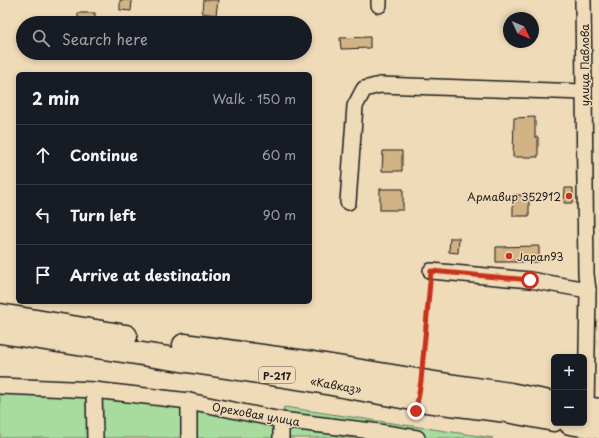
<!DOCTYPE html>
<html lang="en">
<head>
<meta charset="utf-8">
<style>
	body { margin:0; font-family:"Playpen Sans",sans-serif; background:#20242c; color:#f1f3f6 }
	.controls { position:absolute; right:12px; bottom:12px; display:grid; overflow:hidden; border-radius:6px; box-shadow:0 2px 6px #0003 }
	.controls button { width:36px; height:36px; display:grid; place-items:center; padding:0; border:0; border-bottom:1px solid #363941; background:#171b24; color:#f1f3f6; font:20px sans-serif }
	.compass { position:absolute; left:503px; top:12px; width:36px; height:36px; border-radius:50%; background:#171b24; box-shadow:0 2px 6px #0003; rotate:134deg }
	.stop { position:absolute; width:12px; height:12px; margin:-9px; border:3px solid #c8321e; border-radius:50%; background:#fff }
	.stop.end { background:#c8321e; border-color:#fff; box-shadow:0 1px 4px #0008 }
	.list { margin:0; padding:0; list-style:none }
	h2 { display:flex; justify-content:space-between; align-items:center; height:52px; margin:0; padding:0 16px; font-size:17px }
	h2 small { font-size:13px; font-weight:400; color:#9ea1a6 }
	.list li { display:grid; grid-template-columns:26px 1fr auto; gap:12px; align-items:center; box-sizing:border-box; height:60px; padding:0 16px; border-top:1px solid #363941 }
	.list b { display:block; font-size:15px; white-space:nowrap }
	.list em { font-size:13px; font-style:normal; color:#9ea1a6 }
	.icon { flex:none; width:22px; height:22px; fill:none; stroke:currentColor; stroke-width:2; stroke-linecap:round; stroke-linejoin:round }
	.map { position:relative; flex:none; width:599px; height:438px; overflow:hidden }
	.search { position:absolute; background:#171b24; box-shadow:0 2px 6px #0003; left:16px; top:16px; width:296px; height:44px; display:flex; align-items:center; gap:10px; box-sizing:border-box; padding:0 14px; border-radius:22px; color:#9ea1a6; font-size:15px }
	.panel { position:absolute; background:#171b24; box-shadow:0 2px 6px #0003; left:16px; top:72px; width:296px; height:232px; border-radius:6px }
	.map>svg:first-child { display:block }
	.green { fill:#a7dc9e; stroke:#627c5d }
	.building { fill:#d2b386; stroke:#1c1c1c }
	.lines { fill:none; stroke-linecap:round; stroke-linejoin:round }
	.minor-casing { stroke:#1c1c1c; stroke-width:18 }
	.highway-casing { stroke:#1c1c1c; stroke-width:25 }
	.path { stroke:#1c1c1c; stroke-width:2; stroke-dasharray:3 3; stroke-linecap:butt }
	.minor { stroke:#f0dbb9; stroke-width:15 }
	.highway { stroke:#f0dbb9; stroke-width:22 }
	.route { stroke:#c8321e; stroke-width:5 }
	.poi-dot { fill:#c8321e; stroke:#f0dbb9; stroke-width:1.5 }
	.labels { text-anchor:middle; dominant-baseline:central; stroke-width:3; stroke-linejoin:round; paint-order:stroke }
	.shield { fill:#f0dbb9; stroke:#5c554b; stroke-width:1 }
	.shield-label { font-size:10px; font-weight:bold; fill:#1c1c1c }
	.street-label { font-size:11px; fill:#1c1c1c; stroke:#f0dbb9 }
	.poi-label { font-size:11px; fill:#1c1c1c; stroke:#f0dbb9; text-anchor:end }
</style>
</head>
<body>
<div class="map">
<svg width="599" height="438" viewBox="0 0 599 438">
	<rect width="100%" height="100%" fill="#f0dbb9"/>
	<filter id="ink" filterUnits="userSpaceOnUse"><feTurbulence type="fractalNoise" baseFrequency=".025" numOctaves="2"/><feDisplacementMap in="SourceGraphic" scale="8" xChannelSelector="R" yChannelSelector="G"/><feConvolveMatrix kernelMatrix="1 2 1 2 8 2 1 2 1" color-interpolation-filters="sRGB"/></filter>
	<g filter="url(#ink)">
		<!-- green -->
		<polygon class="green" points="0,386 281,420 284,407 493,438 0,438"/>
		<!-- building -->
		<g class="building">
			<polygon points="120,0 132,0 131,11 120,10"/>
			<polygon points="203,0 218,0 216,15 202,13"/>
			<rect x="78" y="13" width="17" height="10"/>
			<polygon points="370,37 370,48 341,49 340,38"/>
			<polygon points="535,117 535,137 538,137 538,157 513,157 514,118"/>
			<polygon points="383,151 402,151 402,171 382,171"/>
			<polygon points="565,188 573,188 573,203 564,203"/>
			<rect x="380" y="189" width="23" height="21"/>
			<rect x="513" y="195" width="16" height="21"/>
			<polygon points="450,238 459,238 458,253 449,252"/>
			<polygon points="539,246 539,262 496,262 496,247"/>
		</g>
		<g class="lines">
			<defs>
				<g id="minor">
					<polyline points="583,0 586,274 588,290 586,409"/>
					<polyline points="379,5 379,0"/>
					<polyline points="348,202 355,106 364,89 380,85 584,92"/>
					<polyline points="431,271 530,280 588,290"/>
					<polyline points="0,386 94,390 189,401 281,420 372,431 417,438"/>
					<polyline points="94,390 95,438"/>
					<polyline points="281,420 281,438"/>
					<polyline points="189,438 189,401"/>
				</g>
				<g id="highway">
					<polyline points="0,315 126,336"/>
					<polyline points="0,332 310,380 418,400 507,411 554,420"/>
					<polyline points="184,345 313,363 435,383 510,394 554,403"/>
					<polyline points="584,408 599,410"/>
					<polyline points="570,423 599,428"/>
				</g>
			</defs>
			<!-- minor casing -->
			<use href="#minor" class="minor-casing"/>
			<!-- highway casing -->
			<use href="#highway" class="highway-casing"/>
			<!-- path -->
			<polyline class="path" points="422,364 430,283"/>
			<!-- minor -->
			<use href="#minor" class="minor"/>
			<!-- highway -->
			<use href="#highway" class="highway"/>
		</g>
	</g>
	<g class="lines" filter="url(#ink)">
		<!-- route -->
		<polyline class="route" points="416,411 421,381 431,271 530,280"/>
	</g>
	<!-- markers -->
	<g class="poi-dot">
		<circle cx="569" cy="196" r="4"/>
		<circle cx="509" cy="256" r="4"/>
	</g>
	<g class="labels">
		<!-- shield labels -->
		<rect class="shield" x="259" y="367" width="36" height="16" rx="3"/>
		<g class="shield-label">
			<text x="277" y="375">Р-217</text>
		</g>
		<!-- street labels -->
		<g class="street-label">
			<text transform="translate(584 65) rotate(-90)">улица Павлова</text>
			<text transform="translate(336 385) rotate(10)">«Кавказ»</text>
			<text transform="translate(256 414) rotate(10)">Ореховая улица</text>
		</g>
		<!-- poi labels -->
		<g class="poi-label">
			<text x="561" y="196">Армавир 352912</text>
			<text x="517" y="256" text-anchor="start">Japan93</text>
		</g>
	</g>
</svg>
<div class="controls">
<button>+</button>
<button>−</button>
</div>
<svg class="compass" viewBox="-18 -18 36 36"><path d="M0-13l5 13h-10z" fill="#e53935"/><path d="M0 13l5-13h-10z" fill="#9ea1a6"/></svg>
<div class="stop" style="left:530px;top:280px"></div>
<div class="stop end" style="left:416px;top:411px"></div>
<div class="search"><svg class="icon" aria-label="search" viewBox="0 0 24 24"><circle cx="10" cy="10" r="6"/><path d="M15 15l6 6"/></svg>Search here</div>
<section class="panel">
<h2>2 min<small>Walk · 150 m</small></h2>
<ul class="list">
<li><svg class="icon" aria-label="ahead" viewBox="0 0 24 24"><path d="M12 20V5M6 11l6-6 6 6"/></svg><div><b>Continue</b></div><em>60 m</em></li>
<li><svg class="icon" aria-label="left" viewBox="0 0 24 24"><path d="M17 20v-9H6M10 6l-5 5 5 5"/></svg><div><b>Turn left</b></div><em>90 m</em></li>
<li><svg class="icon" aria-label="arrive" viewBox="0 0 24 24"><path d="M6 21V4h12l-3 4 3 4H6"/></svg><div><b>Arrive at destination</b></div></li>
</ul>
</section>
</div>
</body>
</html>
